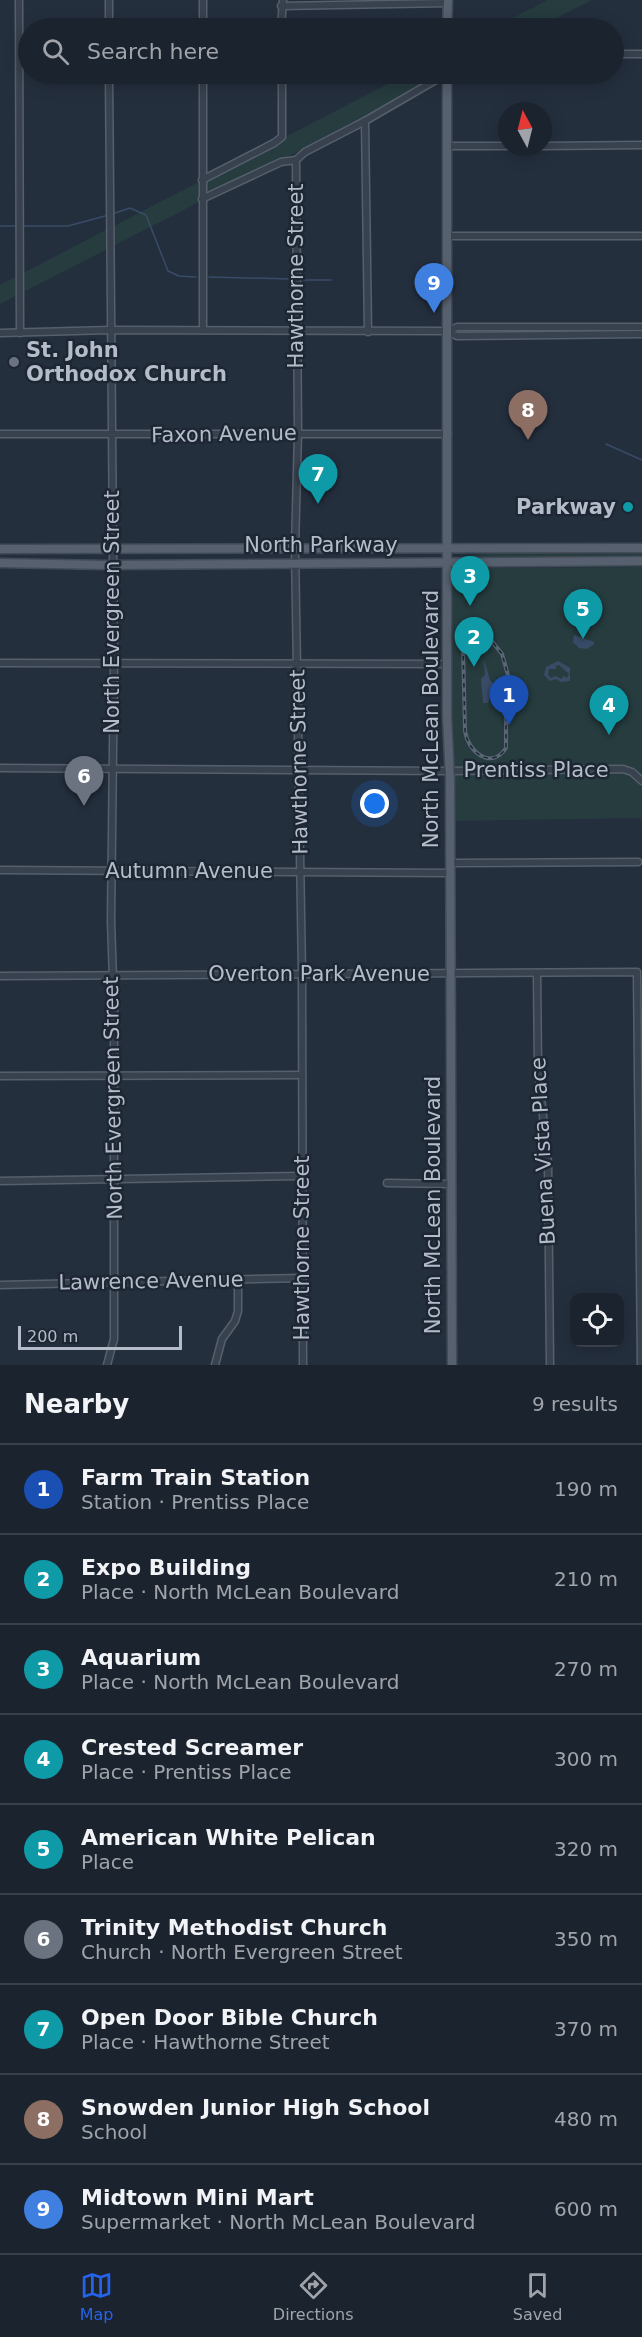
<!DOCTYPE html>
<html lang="en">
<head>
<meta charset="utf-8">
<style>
	body { margin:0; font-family:"DejaVu Sans",sans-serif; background:#242b36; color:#f1f3f6 }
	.controls { position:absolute; right:18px; bottom:18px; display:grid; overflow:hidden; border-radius:12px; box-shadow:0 3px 15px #0003 }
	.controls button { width:54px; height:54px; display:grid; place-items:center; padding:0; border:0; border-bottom:2px solid #39404a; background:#1b232e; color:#f1f3f6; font:30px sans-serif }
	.compass { position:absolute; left:498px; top:102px; width:54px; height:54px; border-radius:50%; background:#1b232e; box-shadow:0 3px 15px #0003; rotate:353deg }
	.scale { position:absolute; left:18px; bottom:15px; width:164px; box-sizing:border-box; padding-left:6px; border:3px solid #b4bcc9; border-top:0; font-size:16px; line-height:21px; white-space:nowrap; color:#b4bcc9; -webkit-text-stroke:4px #1d2633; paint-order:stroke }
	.you { position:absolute; left:375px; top:804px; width:21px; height:21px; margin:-15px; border:4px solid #fff; border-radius:50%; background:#1a73e8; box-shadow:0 0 0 9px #1a73e833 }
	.badge { display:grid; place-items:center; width:39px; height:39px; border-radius:50%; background:#2563eb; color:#fff; font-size:20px; font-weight:700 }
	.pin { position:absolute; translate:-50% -50px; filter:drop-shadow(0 2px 3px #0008) }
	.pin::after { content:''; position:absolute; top:32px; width:21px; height:18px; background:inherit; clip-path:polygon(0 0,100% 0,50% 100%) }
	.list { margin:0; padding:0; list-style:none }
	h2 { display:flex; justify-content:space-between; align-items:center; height:78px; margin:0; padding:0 24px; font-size:26px }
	h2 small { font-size:20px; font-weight:400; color:#a0a4aa }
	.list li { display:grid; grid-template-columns:39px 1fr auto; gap:18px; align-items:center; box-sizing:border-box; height:90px; padding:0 24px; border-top:2px solid #39404a }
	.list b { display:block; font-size:22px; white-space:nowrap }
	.list p { margin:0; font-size:20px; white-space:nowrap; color:#a0a4aa }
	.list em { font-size:20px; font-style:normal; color:#a0a4aa }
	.icon { flex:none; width:33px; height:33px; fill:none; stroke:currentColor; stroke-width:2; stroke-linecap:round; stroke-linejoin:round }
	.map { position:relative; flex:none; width:642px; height:1365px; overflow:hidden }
	.search { position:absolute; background:#1b232e; box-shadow:0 3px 15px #0003; left:18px; right:18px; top:18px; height:66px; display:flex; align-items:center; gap:15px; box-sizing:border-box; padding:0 21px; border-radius:33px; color:#a0a4aa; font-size:22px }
	.sheet { height:888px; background:#1b232e }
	nav { display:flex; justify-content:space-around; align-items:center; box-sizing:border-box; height:84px; border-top:2px solid #39404a; background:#1b232e; font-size:16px; color:#a0a4aa }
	nav a { display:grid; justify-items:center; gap:3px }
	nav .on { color:#2563eb }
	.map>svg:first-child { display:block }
	.green { fill:#263c3f }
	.water { fill:#394c67; fill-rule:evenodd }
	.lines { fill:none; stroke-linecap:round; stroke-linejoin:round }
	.stream { stroke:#394c67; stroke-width:1.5 }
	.minor-casing { stroke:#565f6c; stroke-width:9 }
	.major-casing { stroke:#414a57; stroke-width:11 }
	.minor { stroke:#38414e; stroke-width:6 }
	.major { stroke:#56606e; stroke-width:8 }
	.rail-casing { stroke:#5a6575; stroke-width:4 }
	.rail { stroke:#1d2633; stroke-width:1.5; stroke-dasharray:4.5; stroke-linecap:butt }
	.worship-dot { fill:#6b7280; stroke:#1d2633; stroke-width:2 }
	.culture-dot { fill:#0f9aa8; stroke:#1d2633; stroke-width:2 }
	.labels { text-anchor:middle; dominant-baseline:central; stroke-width:5; stroke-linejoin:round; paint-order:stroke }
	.street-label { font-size:21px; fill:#b4bcc9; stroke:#1d2633 }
	.poi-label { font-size:21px; font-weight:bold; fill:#b4bcc9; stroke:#1d2633; text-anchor:start }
</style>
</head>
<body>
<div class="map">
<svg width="642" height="1365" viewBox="0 0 642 1365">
	<rect width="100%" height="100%" fill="#242f3e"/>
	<!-- green -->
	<g class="green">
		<polygon points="548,0 592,0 537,28 493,28"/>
		<polygon points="407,74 449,74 0,304 0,285"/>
		<polygon points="642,552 642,559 456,559 456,557 498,553"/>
		<polygon points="642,567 642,829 641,818 452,821 452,582 454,570 459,568"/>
	</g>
	<!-- water -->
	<g class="water">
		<polygon points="574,635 594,642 594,644 587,649 579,648 573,642"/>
		<polygon points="484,660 490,680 494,685 488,703 483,703 481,679 485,675"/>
		<path d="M 558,661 L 570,668 L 570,681 L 561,682 L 556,679 L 550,681 L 544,675 L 546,667 ZM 559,665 L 569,674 L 567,678 L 564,676 L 561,679 L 556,676 L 551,678 L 548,675 L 549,669 L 556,669 L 556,666 Z"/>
	</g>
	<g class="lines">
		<!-- stream -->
		<g class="stream">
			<polyline points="115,213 130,208 146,215 168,271 179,276 196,277"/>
			<polyline points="0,226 17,226"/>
			<polyline points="22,226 68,226 105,216"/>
			<polyline points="209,277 292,279"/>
			<polyline points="301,280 331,280"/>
			<polyline points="606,444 642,460"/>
		</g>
		<defs>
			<g id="minor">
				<polyline points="19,0 20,333"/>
				<polyline points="109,0 109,28"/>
				<polyline points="281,6 448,3"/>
				<polyline points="203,28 203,0"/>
				<polyline points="281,28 283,0"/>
				<polyline points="614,54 642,54"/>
				<polyline points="447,79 455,79 467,74"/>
				<polyline points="365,121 368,332"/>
				<polyline points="448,146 507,146"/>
				<polyline points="543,146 642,145"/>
				<polyline points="296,160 298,433 295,548 302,974 303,1365"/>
				<polyline points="202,180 274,143 282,137 282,74"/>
				<polyline points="202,199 281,162 296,160 305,152 365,121 446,74"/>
				<polyline points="447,236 642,236"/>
				<polyline points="203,330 203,74"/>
				<polyline points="448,331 457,327 642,327"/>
				<polyline points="0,333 111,330 448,331 457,336 642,334"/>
				<polyline points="0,434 448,434"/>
				<polyline points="0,663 448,664"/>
				<polyline points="0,768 449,771 623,769 632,772 642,781"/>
				<polyline points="450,863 638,862"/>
				<polyline points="0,870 450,873"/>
				<polyline points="537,973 538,1069 548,1163 550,1365"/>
				<polyline points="0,976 637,972 641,1365"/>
				<polyline points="0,1076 301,1075"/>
				<polyline points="0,1181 301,1176"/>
				<polyline points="387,1183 451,1184"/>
				<polyline points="0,1285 302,1278"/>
				<polyline points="107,1365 114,1339 114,1009 111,921 114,663 109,74"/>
				<polyline points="215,1365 222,1339 235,1321 238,1311 238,1279"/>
			</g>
			<g id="major">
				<polyline points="447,28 448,0"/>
				<polyline points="447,74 447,716 450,779 452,1365"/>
				<polyline points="0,549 642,548"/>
				<polyline points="0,563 105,565 642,561"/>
			</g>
		</defs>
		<!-- minor casing -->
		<use href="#minor" class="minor-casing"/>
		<!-- major casing -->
		<use href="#major" class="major-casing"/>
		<!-- minor -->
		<use href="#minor" class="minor"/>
		<!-- major -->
		<use href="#major" class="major"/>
		<defs>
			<path id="rail" d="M 506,698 L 506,748 C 491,771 467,751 465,730 L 463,648 L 467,632 L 473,628 L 483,630 L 502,654 L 508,675"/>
		</defs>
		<!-- rail casing -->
		<use href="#rail" class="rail-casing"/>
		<!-- rail -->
		<use href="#rail" class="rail"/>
	</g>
	<!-- markers -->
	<circle class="worship-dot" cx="14" cy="362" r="6"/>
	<circle class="culture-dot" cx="628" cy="507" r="6"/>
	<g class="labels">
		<!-- street labels -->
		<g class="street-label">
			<text transform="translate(296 276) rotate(-90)">Hawthorne Street</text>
			<text transform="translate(224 434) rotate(-1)">Faxon Avenue</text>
			<text x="321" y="545">North Parkway</text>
			<text transform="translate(112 612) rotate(-90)">North Evergreen Street</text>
			<text transform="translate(431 719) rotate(-90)">North McLean Boulevard</text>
			<text transform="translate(299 762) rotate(-91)">Hawthorne Street</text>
			<text x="536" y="770">Prentiss Place</text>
			<text x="189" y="871">Autumn Avenue</text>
			<text x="319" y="974">Overton Park Avenue</text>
			<text transform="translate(113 1098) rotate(-91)">North Evergreen Street</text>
			<text transform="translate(543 1151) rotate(-93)">Buena Vista Place</text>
			<text transform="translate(433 1205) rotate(-90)">North McLean Boulevard</text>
			<text transform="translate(302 1248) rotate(-90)">Hawthorne Street</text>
			<text transform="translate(151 1281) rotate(-1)">Lawrence Avenue</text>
		</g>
		<!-- poi labels -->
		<g class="poi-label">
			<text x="26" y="350">St. John<tspan x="26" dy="24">Orthodox Church</tspan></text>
			<text x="616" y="507" text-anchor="end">Parkway</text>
		</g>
	</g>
</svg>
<div class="controls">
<button><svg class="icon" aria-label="locate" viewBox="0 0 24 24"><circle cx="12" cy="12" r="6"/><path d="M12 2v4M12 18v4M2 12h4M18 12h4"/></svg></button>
</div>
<svg class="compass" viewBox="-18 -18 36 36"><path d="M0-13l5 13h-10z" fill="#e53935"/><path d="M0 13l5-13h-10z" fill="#a0a4aa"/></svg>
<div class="scale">200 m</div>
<div class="you"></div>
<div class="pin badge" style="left:509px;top:725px;background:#1a4fb4">1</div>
<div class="pin badge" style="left:474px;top:667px;background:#0f9aa8">2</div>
<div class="pin badge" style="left:470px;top:606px;background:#0f9aa8">3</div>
<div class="pin badge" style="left:609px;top:735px;background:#0f9aa8">4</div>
<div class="pin badge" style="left:583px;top:639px;background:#0f9aa8">5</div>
<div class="pin badge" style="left:84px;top:806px;background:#6b7280">6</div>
<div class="pin badge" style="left:318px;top:504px;background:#0f9aa8">7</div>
<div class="pin badge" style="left:528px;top:440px;background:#8d6e63">8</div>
<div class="pin badge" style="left:434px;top:313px;background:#3f7fe0">9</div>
<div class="search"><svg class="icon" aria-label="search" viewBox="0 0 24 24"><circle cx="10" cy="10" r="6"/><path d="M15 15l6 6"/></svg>Search here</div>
</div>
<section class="sheet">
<h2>Nearby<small>9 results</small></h2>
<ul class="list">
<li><span class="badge" style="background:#1a4fb4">1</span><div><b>Farm Train Station</b><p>Station · Prentiss Place</p></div><em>190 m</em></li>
<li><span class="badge" style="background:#0f9aa8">2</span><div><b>Expo Building</b><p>Place · North McLean Boulevard</p></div><em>210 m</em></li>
<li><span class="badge" style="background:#0f9aa8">3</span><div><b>Aquarium</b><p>Place · North McLean Boulevard</p></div><em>270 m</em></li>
<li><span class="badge" style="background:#0f9aa8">4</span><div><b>Crested Screamer</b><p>Place · Prentiss Place</p></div><em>300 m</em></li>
<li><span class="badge" style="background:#0f9aa8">5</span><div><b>American White Pelican</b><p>Place</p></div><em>320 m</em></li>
<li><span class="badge" style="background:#6b7280">6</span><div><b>Trinity Methodist Church</b><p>Church · North Evergreen Street</p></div><em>350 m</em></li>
<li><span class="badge" style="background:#0f9aa8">7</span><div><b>Open Door Bible Church</b><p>Place · Hawthorne Street</p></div><em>370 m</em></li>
<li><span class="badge" style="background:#8d6e63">8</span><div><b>Snowden Junior High School</b><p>School</p></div><em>480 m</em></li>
<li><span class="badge" style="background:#3f7fe0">9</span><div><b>Midtown Mini Mart</b><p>Supermarket · North McLean Boulevard</p></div><em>600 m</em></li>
</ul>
</section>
<nav>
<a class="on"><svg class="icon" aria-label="map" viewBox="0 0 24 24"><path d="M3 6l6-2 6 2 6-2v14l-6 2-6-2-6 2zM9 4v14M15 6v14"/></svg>Map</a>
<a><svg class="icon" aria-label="directions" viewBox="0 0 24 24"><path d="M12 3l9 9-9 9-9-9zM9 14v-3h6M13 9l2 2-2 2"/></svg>Directions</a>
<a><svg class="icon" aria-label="saved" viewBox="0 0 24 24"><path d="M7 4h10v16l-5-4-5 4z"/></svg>Saved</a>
</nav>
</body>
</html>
